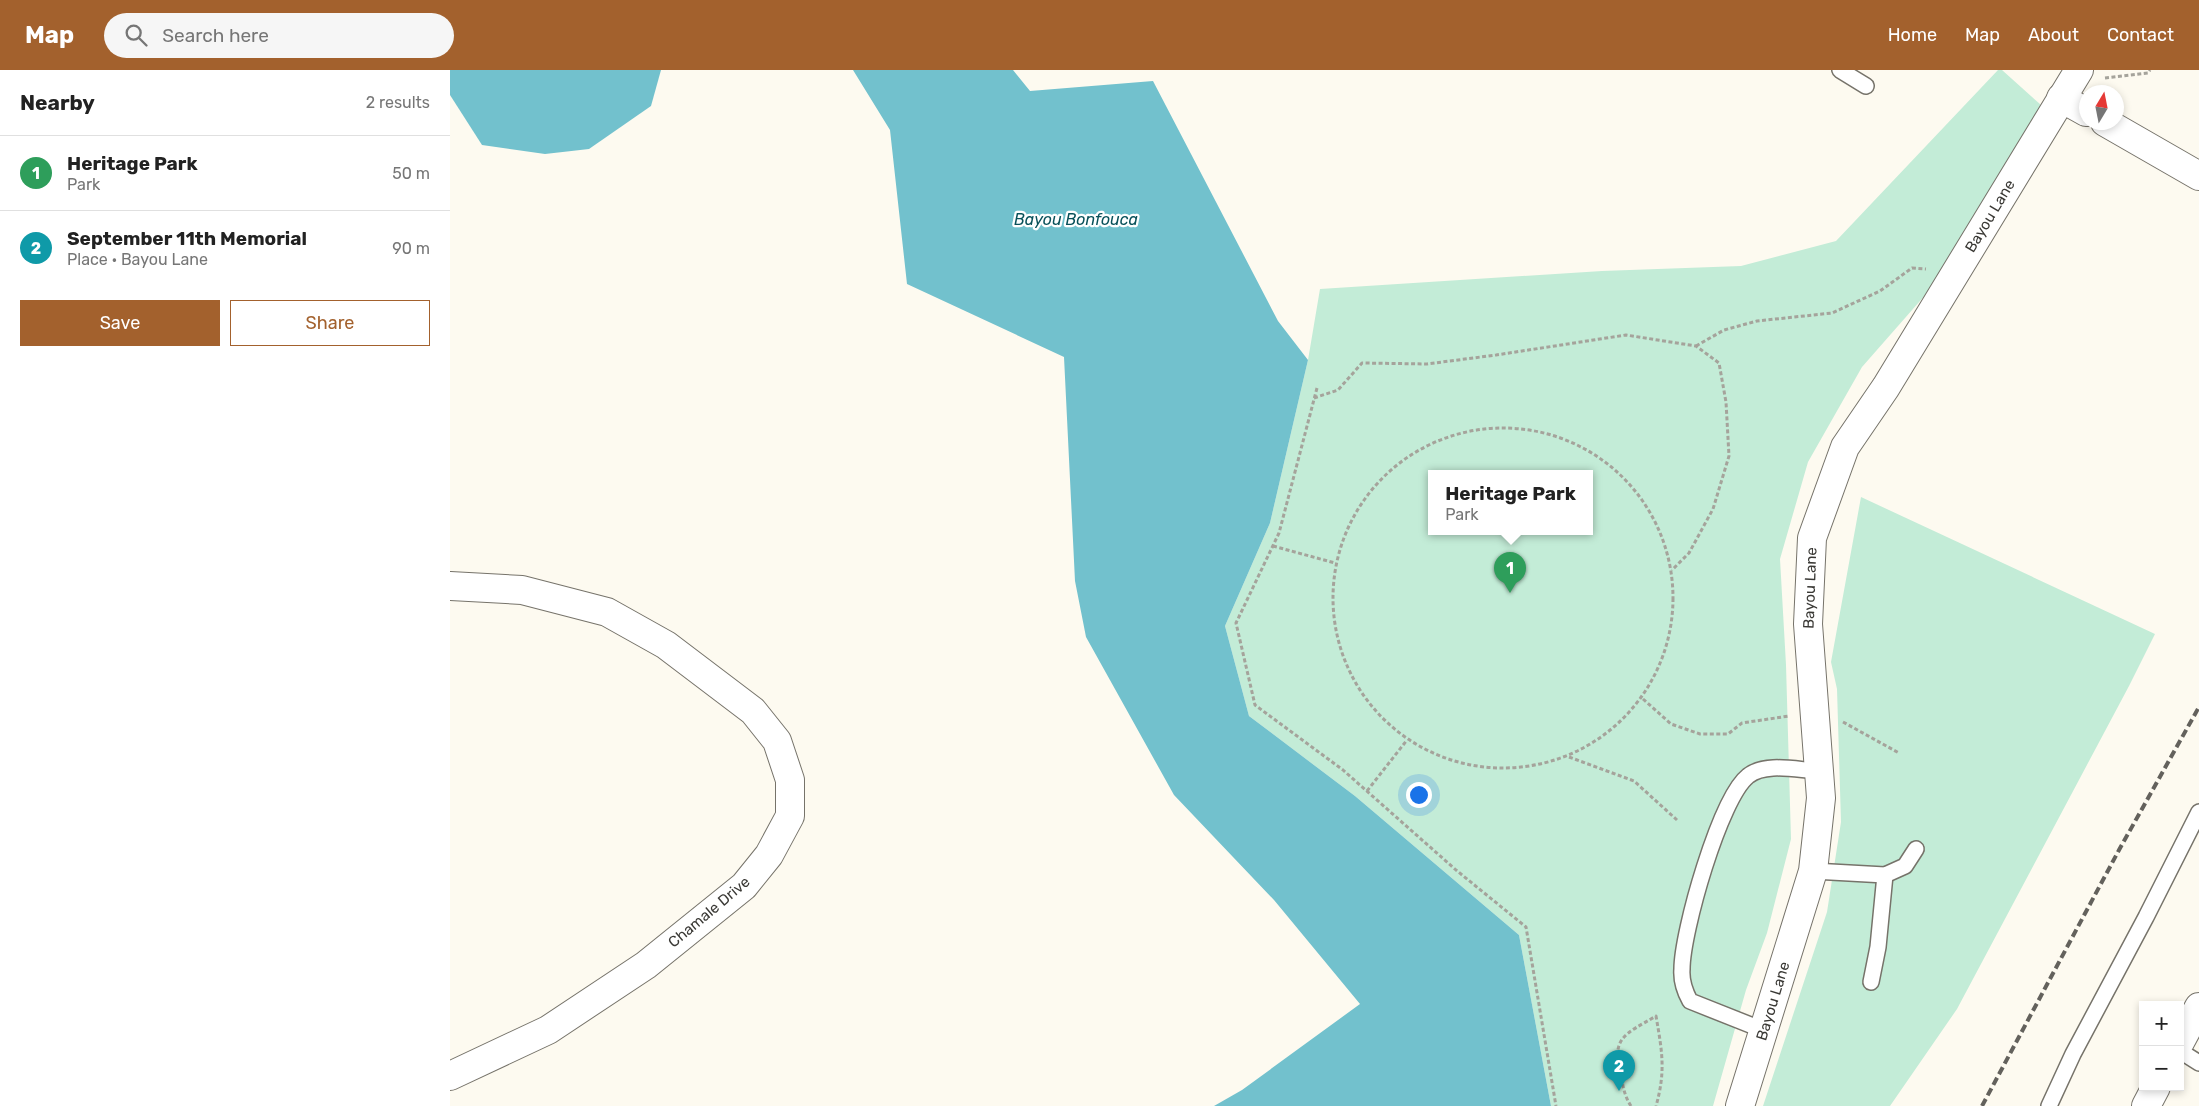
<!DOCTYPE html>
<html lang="en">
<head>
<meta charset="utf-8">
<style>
	body { margin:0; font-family:Rubik,sans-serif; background:#f6f6f6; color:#222 }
	.controls { position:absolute; right:15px; bottom:15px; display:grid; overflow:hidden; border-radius:0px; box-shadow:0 2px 8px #0003 }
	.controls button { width:45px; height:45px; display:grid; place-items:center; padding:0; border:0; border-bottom:1px solid #e0e0e0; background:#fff; color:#222; font:25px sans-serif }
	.compass { position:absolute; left:1629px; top:15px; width:45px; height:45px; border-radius:50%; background:#fff; box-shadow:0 2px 8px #0003; rotate:10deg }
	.you { position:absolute; left:968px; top:724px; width:18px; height:18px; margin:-12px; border:4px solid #fff; border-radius:50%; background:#1a73e8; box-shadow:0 0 0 8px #1a73e833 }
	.badge { display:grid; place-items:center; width:32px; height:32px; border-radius:50%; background:#a3612d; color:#fff; font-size:16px; font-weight:700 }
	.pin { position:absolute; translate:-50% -41px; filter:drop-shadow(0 1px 2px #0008) }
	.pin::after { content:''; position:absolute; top:26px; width:18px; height:15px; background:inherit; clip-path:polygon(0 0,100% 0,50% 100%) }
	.popup { position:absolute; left:978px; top:400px; width:165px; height:65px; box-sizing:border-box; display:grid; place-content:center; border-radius:0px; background:#fff; filter:drop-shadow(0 1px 4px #0005); font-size:16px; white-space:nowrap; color:#767676 }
	.popup b { font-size:19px; color:#222 }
	.popup::after { content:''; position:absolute; left:50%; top:100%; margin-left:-10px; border:10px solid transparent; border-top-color:#fff }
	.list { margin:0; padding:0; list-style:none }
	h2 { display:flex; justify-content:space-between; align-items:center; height:65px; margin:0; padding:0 20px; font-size:21px }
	h2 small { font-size:16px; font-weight:400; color:#767676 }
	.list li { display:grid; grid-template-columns:32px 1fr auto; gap:15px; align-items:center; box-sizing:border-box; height:75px; padding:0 20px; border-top:1px solid #e0e0e0 }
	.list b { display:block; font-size:19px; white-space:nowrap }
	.list p { margin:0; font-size:16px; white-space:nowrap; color:#767676 }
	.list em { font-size:16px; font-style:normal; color:#767676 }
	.actions { display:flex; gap:10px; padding:15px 20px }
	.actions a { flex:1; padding:11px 0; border:1px solid #a3612d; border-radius:0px; text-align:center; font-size:18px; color:#a3612d }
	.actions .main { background:#a3612d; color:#fff }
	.icon { flex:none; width:28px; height:28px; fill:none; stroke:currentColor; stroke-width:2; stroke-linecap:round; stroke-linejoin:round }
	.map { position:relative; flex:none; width:1749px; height:1036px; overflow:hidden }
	header { display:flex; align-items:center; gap:30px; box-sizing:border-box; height:70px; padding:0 25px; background:#a3612d; color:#fff }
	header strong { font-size:24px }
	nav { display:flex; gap:28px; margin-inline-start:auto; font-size:18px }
	.search { width:350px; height:45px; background:#f6f6f6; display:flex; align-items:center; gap:12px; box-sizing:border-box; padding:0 18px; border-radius:28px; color:#767676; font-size:19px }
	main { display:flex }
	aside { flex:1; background:#fff }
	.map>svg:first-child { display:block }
	.green { fill:#c3ecd7; fill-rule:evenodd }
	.water { fill:#72c1cd }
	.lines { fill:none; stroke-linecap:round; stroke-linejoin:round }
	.lane-casing { stroke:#76736a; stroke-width:18 }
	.street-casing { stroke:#76736a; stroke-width:30 }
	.primary-casing { stroke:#76736a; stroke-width:30 }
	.path { stroke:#a5a39b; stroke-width:3; stroke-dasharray:4 2.5; stroke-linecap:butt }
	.lane { stroke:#fff; stroke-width:15 }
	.street { stroke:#fff; stroke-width:28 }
	.primary { stroke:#fff; stroke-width:28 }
	.rail { stroke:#63615c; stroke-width:4; stroke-dasharray:8 4; stroke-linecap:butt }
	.labels { text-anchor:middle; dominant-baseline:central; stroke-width:4.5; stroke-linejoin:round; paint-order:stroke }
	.street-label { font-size:15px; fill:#3a3935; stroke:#fff }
	.water-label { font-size:16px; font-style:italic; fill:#08515a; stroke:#fff }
</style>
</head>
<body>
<header>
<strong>Map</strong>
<div class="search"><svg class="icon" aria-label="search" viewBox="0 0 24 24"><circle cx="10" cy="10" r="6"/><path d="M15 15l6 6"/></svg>Search here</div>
<nav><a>Home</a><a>Map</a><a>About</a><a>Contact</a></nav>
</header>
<main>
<aside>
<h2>Nearby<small>2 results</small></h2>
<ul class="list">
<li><span class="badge" style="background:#2e9e5b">1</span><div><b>Heritage Park</b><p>Park</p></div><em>50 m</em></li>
<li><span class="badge" style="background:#0f9aa8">2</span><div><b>September 11th Memorial</b><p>Place · Bayou Lane</p></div><em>90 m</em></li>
</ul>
<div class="actions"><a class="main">Save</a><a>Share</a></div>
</aside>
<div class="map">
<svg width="1749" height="1036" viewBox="0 0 1749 1036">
	<rect width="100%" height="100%" fill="#fdfaf0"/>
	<!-- green -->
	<g class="green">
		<path d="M 1548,0 L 1552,0 L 1591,35 L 1484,215 L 1412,297 L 1358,392 L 1330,489 L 1336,595 L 1341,769 L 1317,863 L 1296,920 L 1263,1036 L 1101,1036 L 1069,865 L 905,726 L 799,646 L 775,556 L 820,453 L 858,290 L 870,219 L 1152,201 L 1291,196 L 1386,171 ZM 981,404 L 1139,404 L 1139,462 L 981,462 Z"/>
		<polygon points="1411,427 1705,564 1679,616 1507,939 1440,1036 1313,1036 1377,842 1391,752 1387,619 1381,592"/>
	</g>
	<!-- water -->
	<g class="water">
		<polygon points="0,0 211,0 201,36 139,79 95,84 32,75 0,25"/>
		<polygon points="403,0 563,0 580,21 703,11 828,251 858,290 820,453 775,556 799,646 905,726 1069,865 1101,1036 764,1036 792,1020 910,934 824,830 724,725 636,567 625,511 614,287 457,214 440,60"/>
	</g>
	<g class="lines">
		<defs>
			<g id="lane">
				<polyline points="1390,0 1416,16"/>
				<polyline points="1363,801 1435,805 1455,796 1466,779"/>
				<polyline points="1421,912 1428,877 1435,805"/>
				<path d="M 1313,960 L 1240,931 C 1234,920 1231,911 1232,899 C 1232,862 1270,728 1298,706 C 1315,692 1347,700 1368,701"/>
				<polyline points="1730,981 1749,993"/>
				<polyline points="1599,1036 1623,984 1696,847 1749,742"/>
			</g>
			<g id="street">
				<polyline points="1611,28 1636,42"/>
				<polyline points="1655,52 1749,106"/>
				<polyline points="0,516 72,520 157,542 216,575 303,641 327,671 340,710 340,746 319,785 294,816 196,895 98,960 0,1006"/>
				<polyline points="1290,1036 1363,801 1371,728 1358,554 1362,468 1395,377 1436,317 1629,0"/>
			</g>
			<g id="primary">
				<polyline points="1730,972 1749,937"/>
				<polyline points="1696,1036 1706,1017"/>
			</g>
		</defs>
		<!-- lane casing -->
		<use href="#lane" class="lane-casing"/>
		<!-- street casing -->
		<use href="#street" class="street-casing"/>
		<!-- primary casing -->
		<use href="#primary" class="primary-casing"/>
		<!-- path -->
		<g class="path">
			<polyline points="1655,8 1698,3 1700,0"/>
			<polyline points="1246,276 1274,260 1307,251 1382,243 1430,221 1462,198 1476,199"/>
			<polyline points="867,318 829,463 786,553 805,635 893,700 1006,800 1076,857 1106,1036"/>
			<polyline points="864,328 888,320 912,293 977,294 1046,285 1176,265 1246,276 1269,293 1276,332 1279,386 1263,439 1239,483 1222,500"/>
			<circle cx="1053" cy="528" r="170"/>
			<polyline points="823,476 885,493"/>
			<polyline points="1193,629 1221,654 1250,664 1278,664 1292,653 1339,646"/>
			<polyline points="1393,652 1449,683"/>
			<polyline points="1119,687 1184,711 1227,750"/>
			<polyline points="917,721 957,670"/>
			<path d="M 1181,1036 C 1175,1027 1173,1017 1171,1006 C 1160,967 1176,964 1206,946 C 1212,981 1216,1001 1206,1036"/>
		</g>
		<!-- lane -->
		<use href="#lane" class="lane"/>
		<!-- street -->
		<use href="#street" class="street"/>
		<!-- primary -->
		<use href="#primary" class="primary"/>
		<!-- rail -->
		<polyline class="rail" points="1532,1036 1669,780 1749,637"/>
	</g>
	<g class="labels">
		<!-- street labels -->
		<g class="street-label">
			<text transform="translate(1540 146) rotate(-59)">Bayou Lane</text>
			<text transform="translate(1360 518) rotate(-88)">Bayou Lane</text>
			<text transform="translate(259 842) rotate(-40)">Chamale Drive</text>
			<text transform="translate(1323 931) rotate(-73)">Bayou Lane</text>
		</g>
		<!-- water labels -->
		<g class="water-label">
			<text x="626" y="149">Bayou Bonfouca</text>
		</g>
	</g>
</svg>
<div class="controls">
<button>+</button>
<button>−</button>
</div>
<svg class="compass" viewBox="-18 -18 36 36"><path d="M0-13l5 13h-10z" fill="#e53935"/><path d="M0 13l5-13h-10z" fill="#767676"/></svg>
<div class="you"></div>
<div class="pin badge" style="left:1060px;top:523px;background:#2e9e5b">1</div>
<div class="popup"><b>Heritage Park</b>Park</div>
<div class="pin badge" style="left:1169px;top:1021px;background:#0f9aa8">2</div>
</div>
</main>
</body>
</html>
